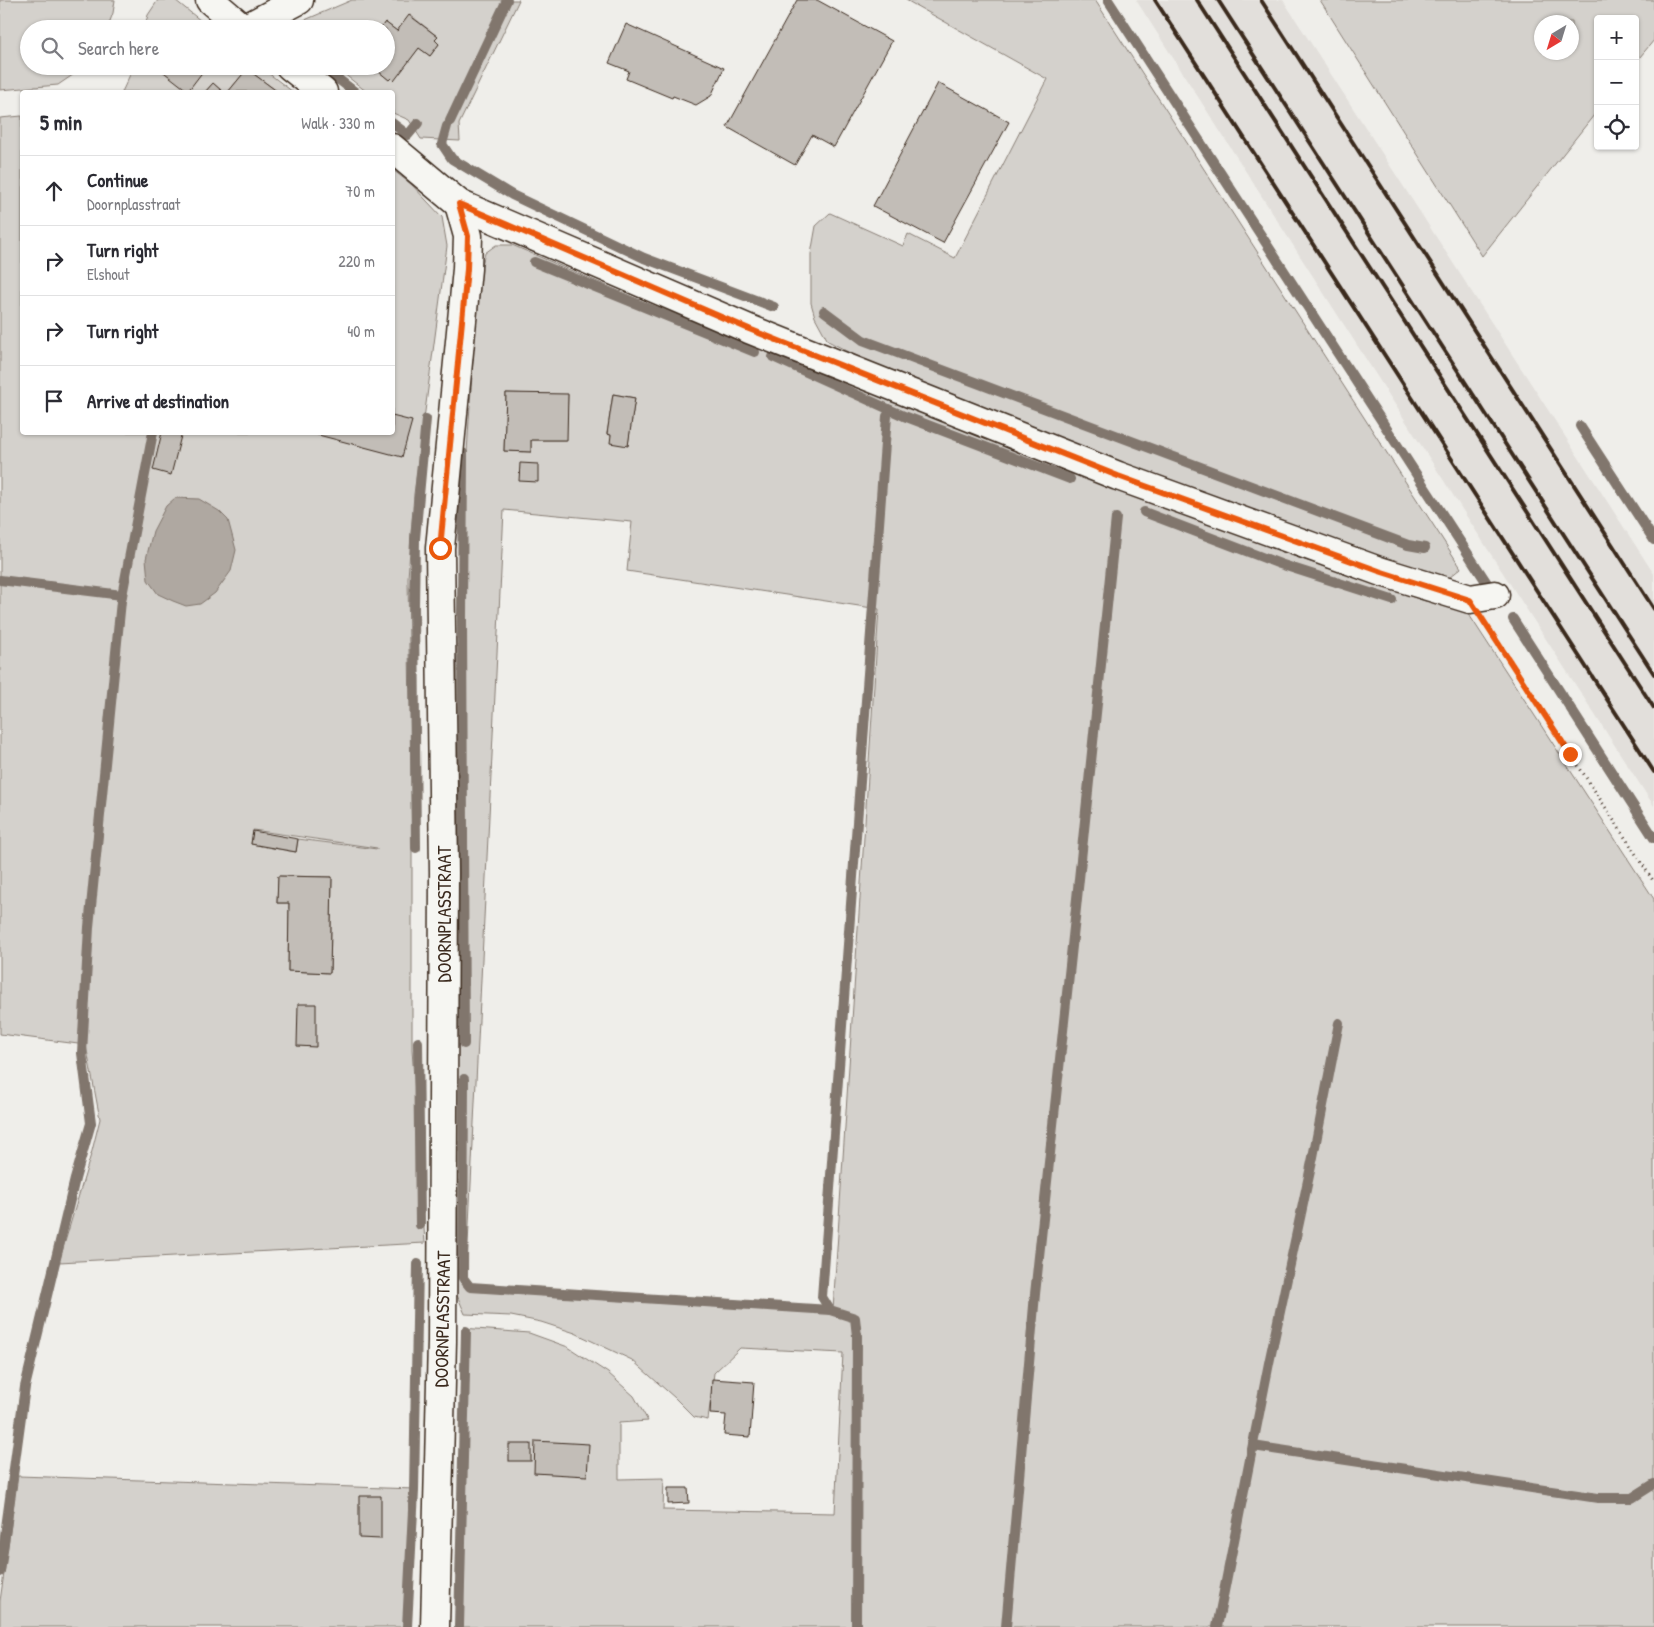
<!DOCTYPE html>
<html lang="en">
<head>
<meta charset="utf-8">
<style>
	body { margin:0; font-family:"Patrick Hand",sans-serif; background:#f7f7f7; color:#2b2b33 }
	.controls { position:absolute; right:15px; top:15px; display:grid; overflow:hidden; border-radius:5px; box-shadow:0 1px 4px #0004 }
	.controls button { width:45px; height:45px; display:grid; place-items:center; padding:0; border:0; border-bottom:1px solid #e1e1e2; background:#fff; color:#2b2b33; font:25px sans-serif }
	.compass { position:absolute; left:1534px; top:15px; width:45px; height:45px; border-radius:50%; background:#fff; box-shadow:0 1px 4px #0004; rotate:218deg }
	.stop { position:absolute; width:15px; height:15px; margin:-11px; border:4px solid #ea580c; border-radius:50%; background:#fff }
	.stop.end { background:#ea580c; border-color:#fff; box-shadow:0 1px 5px #0008 }
	.list { margin:0; padding:0; list-style:none }
	h2 { display:flex; justify-content:space-between; align-items:center; height:65px; margin:0; padding:0 20px; font-size:21px }
	h2 small { font-size:16px; font-weight:400; color:#7c7c81 }
	.list li { display:grid; grid-template-columns:32px 1fr auto; gap:15px; align-items:center; box-sizing:border-box; height:70px; padding:0 20px; border-top:1px solid #e1e1e2 }
	.list b { display:block; font-size:19px; white-space:nowrap }
	.list p { margin:0; font-size:16px; white-space:nowrap; color:#7c7c81 }
	.list em { font-size:16px; font-style:normal; color:#7c7c81 }
	.icon { flex:none; width:28px; height:28px; fill:none; stroke:currentColor; stroke-width:2; stroke-linecap:round; stroke-linejoin:round }
	.map { position:relative; flex:none; width:1654px; height:1627px; overflow:hidden }
	.search { position:absolute; background:#fff; box-shadow:0 1px 4px #0004; left:20px; top:20px; width:375px; height:55px; display:flex; align-items:center; gap:12px; box-sizing:border-box; padding:0 18px; border-radius:28px; color:#7c7c81; font-size:19px }
	.panel { position:absolute; background:#fff; box-shadow:0 1px 4px #0004; left:20px; top:90px; width:375px; height:345px; border-radius:5px }
	.map>svg:first-child { display:block }
	.built { fill:#e2dfdb }
	.green { fill:#d4d1cc; stroke:#887e75; fill-rule:evenodd }
	.water { fill:#afa8a1; stroke:#81766d }
	.lines { fill:none; stroke-linecap:round; stroke-linejoin:round }
	.stream { stroke:#81766d; stroke-width:10 }
	.building { fill:#c2bdb7; stroke:#3b2a1e }
	.street-casing { stroke:#3b2a1e; stroke-width:31 }
	.path { stroke:#3b2a1e; stroke-width:3; stroke-dasharray:1 4; stroke-linecap:butt }
	.street { stroke:#f6f6f2; stroke-width:28 }
	.rail { stroke:#3b2a1e; stroke-width:4 }
	.route { stroke:#ea580c; stroke-width:6 }
	.labels { text-anchor:middle; dominant-baseline:central; stroke-width:4.5; stroke-linejoin:round; paint-order:stroke }
	.street-label { font-size:19px; fill:#3b2a1e; stroke:#f6f6f2 }
</style>
</head>
<body>
<div class="map">
<svg width="1654" height="1627" viewBox="0 0 1654 1627">
	<rect width="100%" height="100%" fill="#efeeea"/>
	<filter id="ink" filterUnits="userSpaceOnUse"><feTurbulence type="fractalNoise" baseFrequency=".02" numOctaves="2"/><feDisplacementMap in="SourceGraphic" scale="10" xChannelSelector="R" yChannelSelector="G"/><feConvolveMatrix kernelMatrix="1 2 1 2 8 2 1 2 1" color-interpolation-filters="sRGB"/></filter>
	<g filter="url(#ink)">
		<!-- built -->
		<polygon class="built" points="1136,0 1283,0 1654,574 1654,806 1494,559"/>
		<!-- green -->
		<g class="green">
			<polygon points="0,0 115,0 113,13 107,29 29,29 29,66 86,66 58,85 0,90"/>
			<polygon points="158,0 175,0 211,29 144,29 148,15"/>
			<polygon points="352,0 519,0 459,124 460,141 421,139 409,120 393,113 392,92 367,92 334,66 375,66 379,69 378,71 389,80 391,78 394,80 419,48 430,56 439,44 435,40 437,36 410,15 397,31 385,22 380,29 286,28"/>
			<polygon points="906,0 1095,0 1461,568 1449,578 1410,569 1092,453 880,368 828,341 815,317 811,303 811,254 816,226 830,213 903,246 908,234 955,258 1047,79"/>
			<path d="M 1320,0 L 1654,0 L 1654,40 L 1635,63 L 1635,19 L 1598,19 L 1598,110 L 1482,256 ZM 1542,22 L 1572,22 L 1572,52 L 1542,52 Z"/>
			<polygon points="134,66 259,66 293,92 278,92 247,69 228,92 223,92 213,83 205,92 122,92"/>
			<path d="M 22,116 L 22,432 L 392,432 L 393,170 L 412,185 L 442,217 L 447,246 L 414,494 L 408,578 L 412,853 L 412,1049 L 425,1243 L 59,1262 L 92,1151 L 100,1119 L 86,1045 L 0,1034 L 0,118 ZM 253,830 L 377,848 L 377,849 L 298,839 L 296,852 L 251,844 ZM 278,876 L 332,877 L 330,973 L 288,971 L 289,903 L 277,903 Z"/>
			<path d="M 496,245 L 512,245 L 642,301 L 1296,557 L 1425,601 L 1466,610 L 1654,899 L 1654,1627 L 456,1627 L 462,1328 L 529,1333 L 568,1347 L 608,1373 L 634,1396 L 648,1421 L 619,1423 L 619,1479 L 664,1478 L 663,1510 L 835,1513 L 843,1353 L 740,1348 L 714,1373 L 708,1420 L 694,1417 L 675,1398 L 632,1360 L 575,1333 L 541,1322 L 511,1316 L 465,1314 L 457,1295 L 458,860 L 467,452 L 478,281 L 485,253 ZM 506,393 L 568,395 L 566,440 L 531,440 L 531,452 L 504,451 ZM 613,394 L 635,398 L 628,445 L 611,435 L 607,434 ZM 504,510 L 632,522 L 627,571 L 879,609 L 833,1310 L 466,1286 Z"/>
			<polygon points="18,1476 415,1489 410,1627 0,1627 0,1601"/>
		</g>
		<!-- water -->
		<polygon class="water" points="175,498 199,499 219,511 228,520 236,550 231,571 215,593 200,604 186,606 173,601 158,594 148,580 146,559 153,531 166,506"/>
		<g class="lines">
			<!-- stream -->
			<g class="stream">
				<polyline points="1108,0 1487,583"/>
				<polyline points="321,66 355,92"/>
				<polyline points="450,121 507,0"/>
				<polyline points="392,123 408,135 418,123"/>
				<polyline points="447,126 442,144 452,159 512,195 644,258 774,307"/>
				<polyline points="534,262 755,352"/>
				<polyline points="824,311 863,340 1408,545 1425,548"/>
				<polyline points="773,357 904,416 1070,479"/>
				<polyline points="1580,426 1654,540"/>
				<polyline points="463,453 462,620 464,1044"/>
				<polyline points="1144,512 1280,564 1392,600"/>
				<polyline points="0,580 122,595"/>
				<polyline points="1513,619 1654,838"/>
				<polyline points="416,848 414,607 415,539 426,419"/>
				<polyline points="418,1042 420,1225"/>
				<polyline points="464,1079 463,1278 470,1287 830,1310"/>
				<polyline points="1253,1446 1598,1498 1632,1498 1654,1484"/>
				<polyline points="0,1572 25,1387 75,1179 91,1123 82,1053 89,927 121,601 153,432"/>
				<polyline points="407,1627 414,1491 418,1264"/>
				<polyline points="459,1627 466,1331"/>
				<polyline points="856,1627 857,1336 855,1318 830,1310 822,1297 887,416"/>
				<polyline points="1006,1627 1035,1294 1075,918 1116,518"/>
				<polyline points="1217,1627 1269,1363 1313,1157 1339,1023"/>
			</g>
		</g>
		<!-- building -->
		<g class="building">
			<polygon points="797,0 817,0 892,41 834,147 812,135 795,165 727,127"/>
			<polygon points="409,15 438,37 435,40 439,44 430,56 419,48 394,81 391,78 389,80 378,71 379,69 375,66 386,66 386,29 380,29 385,22 397,31"/>
			<polygon points="626,24 724,68 711,96 696,105 673,96 672,98 626,79 629,71 609,63"/>
			<polygon points="156,66 207,66 188,91"/>
			<polygon points="247,69 278,92 228,92"/>
			<polygon points="213,83 223,92 205,92"/>
			<polygon points="938,83 1009,122 943,243 873,206"/>
			<polygon points="506,393 568,394 567,440 531,440 531,452 504,451"/>
			<polygon points="613,394 635,398 628,446 610,443 611,435 607,434"/>
			<polygon points="392,416 412,421 402,457 307,432 392,432"/>
			<polygon points="162,432 182,432 171,475 153,470"/>
			<polygon points="520,463 538,464 538,482 519,481"/>
			<polygon points="253,831 298,839 296,852 251,844"/>
			<polygon points="278,876 332,877 330,973 288,971 289,903 277,903"/>
			<polygon points="298,1004 316,1004 316,1047 297,1046"/>
			<polygon points="712,1379 754,1382 750,1437 724,1435 726,1415 710,1414"/>
			<polygon points="535,1441 589,1444 587,1476 534,1473"/>
			<rect x="509" y="1444" width="22" height="17"/>
			<polygon points="668,1488 688,1488 689,1503 668,1504"/>
			<polygon points="359,1496 381,1496 381,1539 359,1538"/>
		</g>
		<g class="lines">
			<defs>
				<g id="street">
					<polyline points="210,0 244,29"/>
					<polyline points="244,29 299,0"/>
					<polyline points="290,66 323,92"/>
					<polyline points="392,148 459,204 749,329 1118,476 1379,571 1470,599 1495,595"/>
					<polyline points="435,1627 442,1341 444,872 440,548 467,269 468,236 459,204"/>
				</g>
			</defs>
			<!-- street casing -->
			<use href="#street" class="street-casing"/>
			<!-- path -->
			<polyline class="path" points="1488,627 1654,882"/>
			<!-- street -->
			<use href="#street" class="street"/>
			<!-- rail -->
			<g class="rail">
				<polyline points="1155,0 1654,772"/>
				<polyline points="1197,0 1654,708"/>
				<polyline points="1218,0 1654,674"/>
				<polyline points="1261,0 1654,609"/>
			</g>
		</g>
	</g>
	<g class="lines" filter="url(#ink)">
		<!-- route -->
		<polyline class="route" points="440,548 467,269 468,236 459,204 749,329 1118,476 1379,571 1470,600 1570,754"/>
	</g>
	<g class="labels">
		<!-- street labels -->
		<g class="street-label">
			<text transform="translate(444 914) rotate(-90)">DOORNPLASSTRAAT</text>
			<text transform="translate(442 1319) rotate(-89)">DOORNPLASSTRAAT</text>
		</g>
	</g>
</svg>
<div class="controls">
<button>+</button>
<button>−</button>
<button><svg class="icon" aria-label="locate" viewBox="0 0 24 24"><circle cx="12" cy="12" r="6"/><path d="M12 2v4M12 18v4M2 12h4M18 12h4"/></svg></button>
</div>
<svg class="compass" viewBox="-18 -18 36 36"><path d="M0-13l5 13h-10z" fill="#e53935"/><path d="M0 13l5-13h-10z" fill="#7c7c81"/></svg>
<div class="stop" style="left:440px;top:548px"></div>
<div class="stop end" style="left:1570px;top:754px"></div>
<div class="search"><svg class="icon" aria-label="search" viewBox="0 0 24 24"><circle cx="10" cy="10" r="6"/><path d="M15 15l6 6"/></svg>Search here</div>
<section class="panel">
<h2>5 min<small>Walk · 330 m</small></h2>
<ul class="list">
<li><svg class="icon" aria-label="ahead" viewBox="0 0 24 24"><path d="M12 20V5M6 11l6-6 6 6"/></svg><div><b>Continue</b><p>Doornplasstraat</p></div><em>70 m</em></li>
<li><svg class="icon" aria-label="right" viewBox="0 0 24 24"><path d="M7 20v-9h11M14 6l5 5-5 5"/></svg><div><b>Turn right</b><p>Elshout</p></div><em>220 m</em></li>
<li><svg class="icon" aria-label="right" viewBox="0 0 24 24"><path d="M7 20v-9h11M14 6l5 5-5 5"/></svg><div><b>Turn right</b></div><em>40 m</em></li>
<li><svg class="icon" aria-label="arrive" viewBox="0 0 24 24"><path d="M6 21V4h12l-3 4 3 4H6"/></svg><div><b>Arrive at destination</b></div></li>
</ul>
</section>
</div>
</body>
</html>
